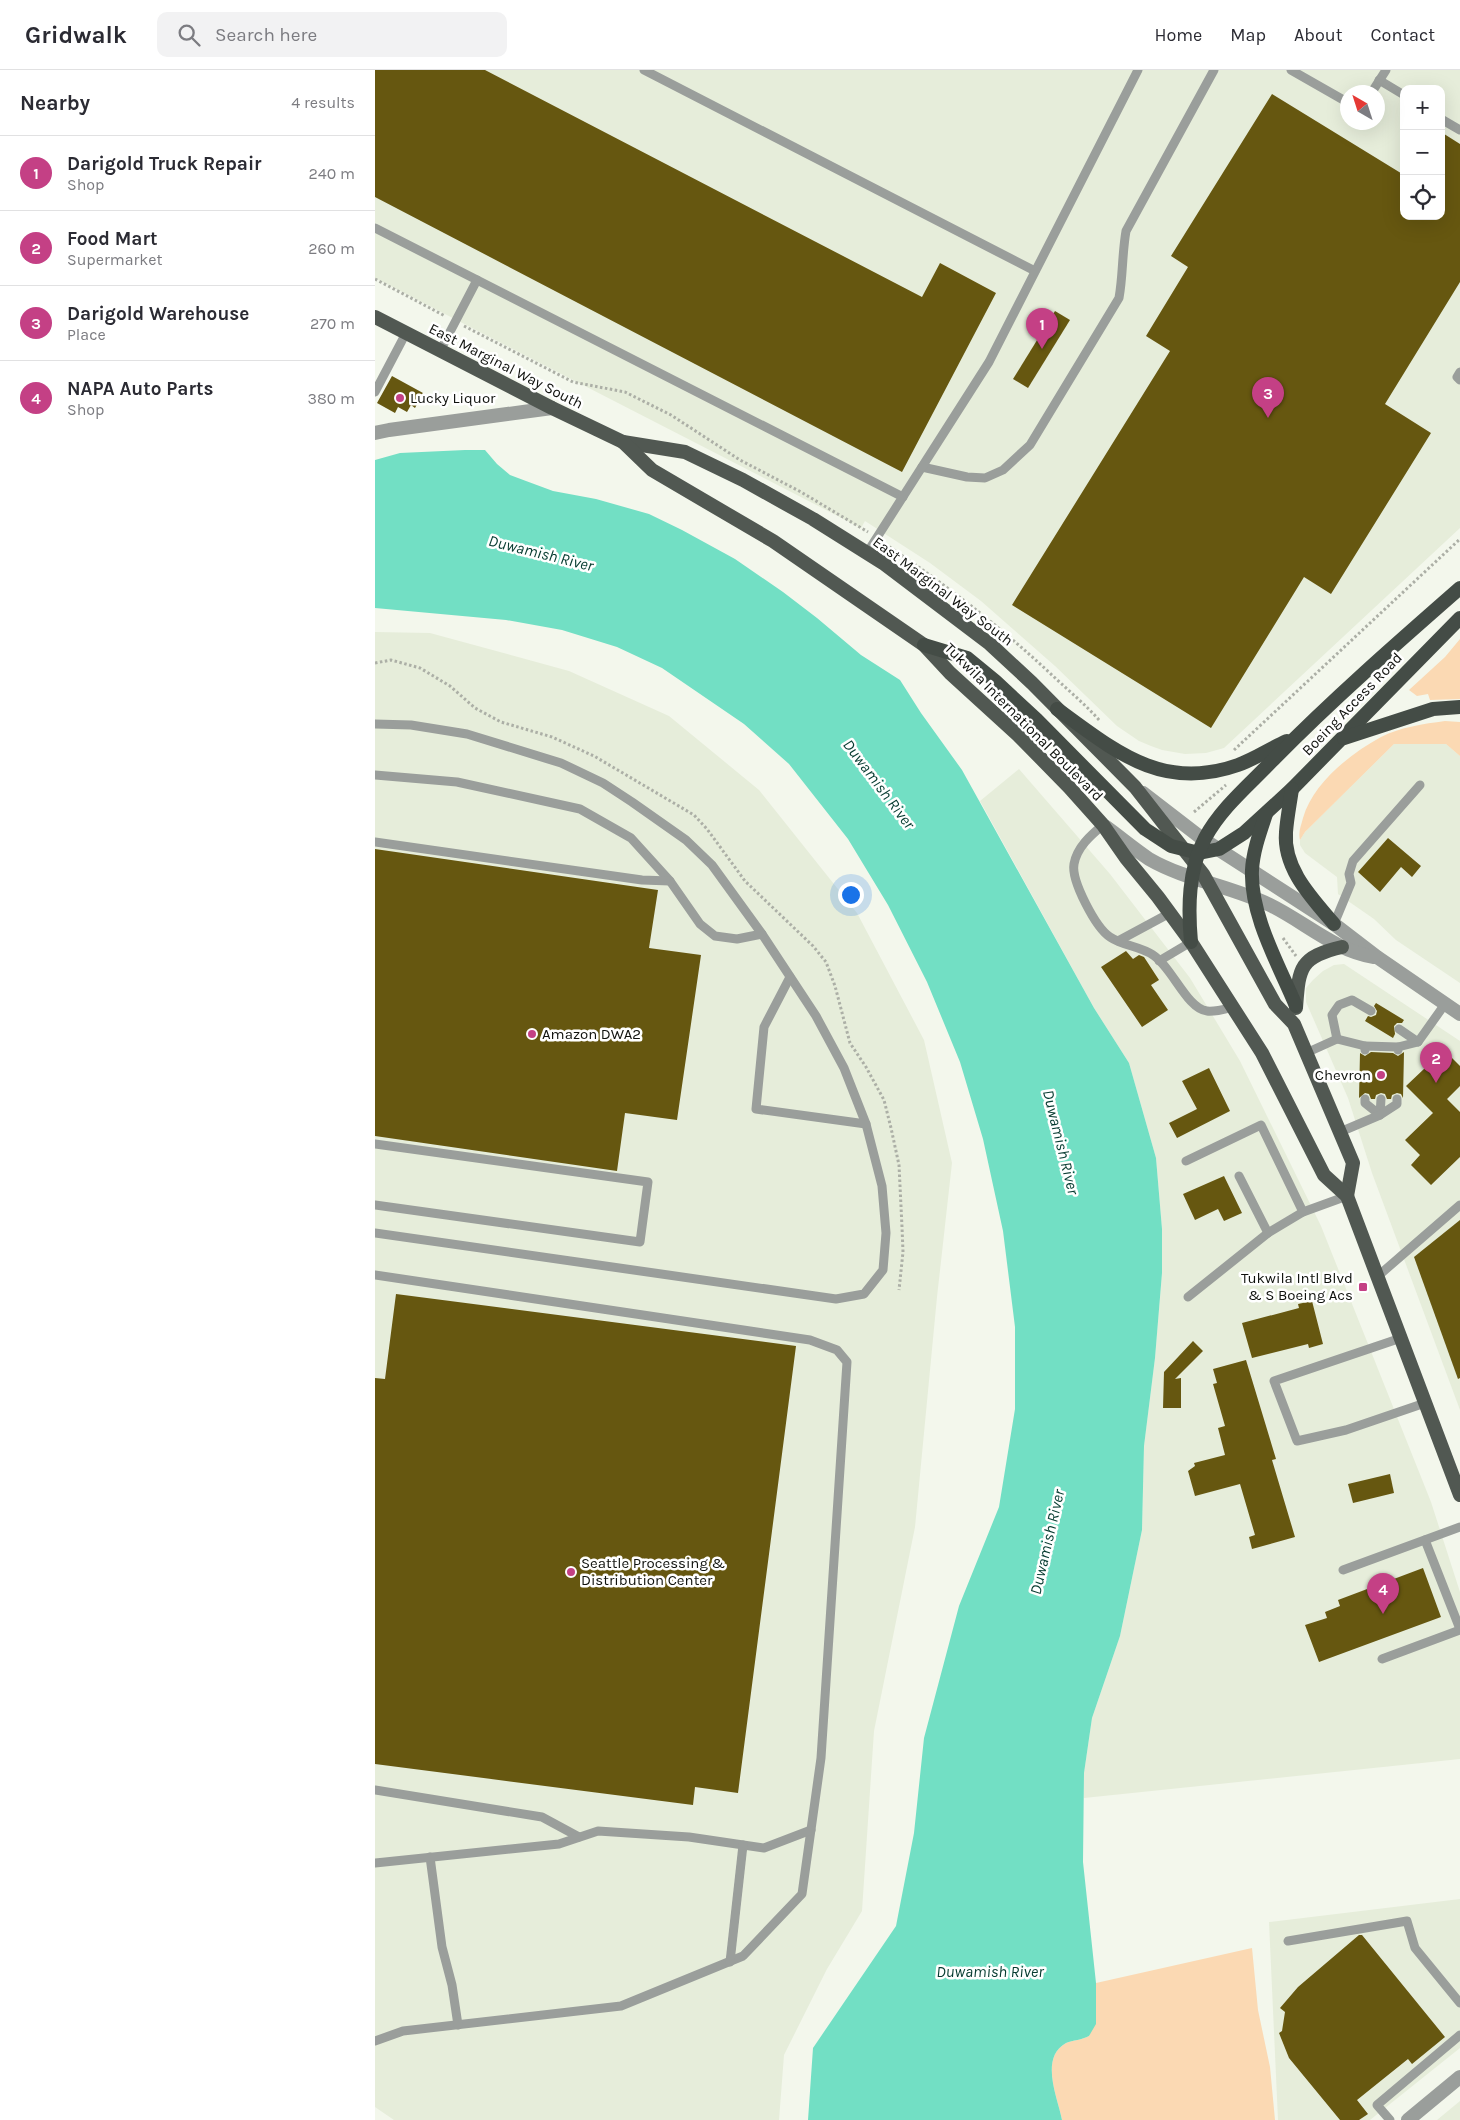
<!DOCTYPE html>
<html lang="en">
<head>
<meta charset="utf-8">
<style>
	body { margin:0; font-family:Karla,sans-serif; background:#f2f2f3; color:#2b2b33 }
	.controls { position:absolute; right:15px; top:15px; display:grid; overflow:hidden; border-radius:10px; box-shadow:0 5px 20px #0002 }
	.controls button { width:45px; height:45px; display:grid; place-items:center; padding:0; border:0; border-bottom:1px solid #e1e1e2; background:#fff; color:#2b2b33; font:25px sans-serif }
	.compass { position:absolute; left:965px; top:15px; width:45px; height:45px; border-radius:50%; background:#fff; box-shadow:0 5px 20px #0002; rotate:321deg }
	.you { position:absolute; left:475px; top:824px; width:18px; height:18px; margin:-12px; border:4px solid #fff; border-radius:50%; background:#1a73e8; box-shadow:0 0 0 8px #1a73e833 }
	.badge { display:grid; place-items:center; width:32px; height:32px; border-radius:50%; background:#c44085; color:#fff; font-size:16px; font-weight:700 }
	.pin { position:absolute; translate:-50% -41px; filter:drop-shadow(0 1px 2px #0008) }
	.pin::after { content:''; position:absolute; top:26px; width:18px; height:15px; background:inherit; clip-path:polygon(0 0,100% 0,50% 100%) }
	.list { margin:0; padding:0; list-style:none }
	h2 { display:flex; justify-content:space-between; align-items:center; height:65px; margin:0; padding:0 20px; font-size:21px }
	h2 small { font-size:16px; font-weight:400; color:#7c7c81 }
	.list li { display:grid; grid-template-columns:32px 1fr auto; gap:15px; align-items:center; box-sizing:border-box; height:75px; padding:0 20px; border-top:1px solid #e1e1e2 }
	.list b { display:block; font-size:19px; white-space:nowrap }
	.list p { margin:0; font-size:16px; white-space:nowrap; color:#7c7c81 }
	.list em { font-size:16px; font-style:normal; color:#7c7c81 }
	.icon { flex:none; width:28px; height:28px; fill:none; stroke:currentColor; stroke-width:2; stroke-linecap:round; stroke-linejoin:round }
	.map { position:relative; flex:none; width:1085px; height:2050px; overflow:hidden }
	header { display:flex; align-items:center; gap:30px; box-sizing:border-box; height:70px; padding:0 25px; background:#fff; border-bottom:1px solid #e1e1e2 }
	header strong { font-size:24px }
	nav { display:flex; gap:28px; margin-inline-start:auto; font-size:18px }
	.search { width:350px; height:45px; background:#f2f2f3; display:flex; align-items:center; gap:12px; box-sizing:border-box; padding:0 18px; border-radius:10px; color:#7c7c81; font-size:19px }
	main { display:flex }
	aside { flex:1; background:#fff }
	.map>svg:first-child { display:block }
	.built { fill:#e6edda; fill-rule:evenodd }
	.green { fill:#fbd9b3 }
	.water { fill:#72dfc4 }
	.building { fill:#665710 }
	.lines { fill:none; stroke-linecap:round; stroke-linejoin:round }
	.path { stroke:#acafa6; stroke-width:3; stroke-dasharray:2.5 2.5; stroke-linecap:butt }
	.service { stroke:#9a9e9b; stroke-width:9 }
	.minor { stroke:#9a9e9b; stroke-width:14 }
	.tertiary { stroke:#9a9e9b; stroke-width:14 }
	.primary { stroke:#515852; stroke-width:14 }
	.trunk { stroke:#444c46; stroke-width:14 }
	.poi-dot { fill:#c44085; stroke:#fff; stroke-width:2 }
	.labels { text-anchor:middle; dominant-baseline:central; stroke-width:5; stroke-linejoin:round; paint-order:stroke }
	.street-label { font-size:15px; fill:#0f110d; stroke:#fff }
	.poi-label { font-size:15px; fill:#0f110d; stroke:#fff; text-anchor:start }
	.water-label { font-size:16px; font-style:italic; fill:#063b30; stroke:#fff }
</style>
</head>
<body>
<header>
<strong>Gridwalk</strong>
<div class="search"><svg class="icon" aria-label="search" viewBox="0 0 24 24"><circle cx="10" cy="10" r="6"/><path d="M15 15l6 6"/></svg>Search here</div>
<nav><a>Home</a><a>Map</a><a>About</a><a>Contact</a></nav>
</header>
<main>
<aside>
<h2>Nearby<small>4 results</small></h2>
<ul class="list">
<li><span class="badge">1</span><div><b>Darigold Truck Repair</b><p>Shop</p></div><em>240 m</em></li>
<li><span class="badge">2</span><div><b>Food Mart</b><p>Supermarket</p></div><em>260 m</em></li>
<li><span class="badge">3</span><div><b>Darigold Warehouse</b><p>Place</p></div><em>270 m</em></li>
<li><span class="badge">4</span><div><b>NAPA Auto Parts</b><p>Shop</p></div><em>380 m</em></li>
</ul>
</aside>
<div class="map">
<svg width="1085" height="2050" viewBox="0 0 1085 2050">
	<rect width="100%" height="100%" fill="#f3f7ec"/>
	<!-- built -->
	<g class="built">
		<path d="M 0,0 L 1085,0 L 1085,458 L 849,678 L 831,683 L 810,684 L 787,680 L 776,676 L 764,671 L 742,656 L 680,596 L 606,531 L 555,493 L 490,451 L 486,458 L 0,208 ZM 1029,19 L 1066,19 L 1066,146 L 1029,146 ZM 972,22 L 1002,22 L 1002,52 L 972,52 Z"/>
		<polygon points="0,562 55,563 194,601 294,646 384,720 482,843 549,970 577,1093 562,1227 540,1457 499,1661 487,1841 452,1899 409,1985 404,2050 19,2050 0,2037"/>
		<polygon points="1019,674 1071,674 1085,686 1085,913 1021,870 999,849 963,824 962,807 930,783 925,775 925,770 930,762"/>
		<polygon points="644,699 735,804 815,908 865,991 946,1156 1056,1432 1085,1522 1085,1689 709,1728 709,1703 717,1648 745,1566 767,1460 769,1376 780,1288 787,1203 787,1159 781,1088 754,993 719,938 605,731"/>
		<polygon points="969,894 1085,971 1085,1340 997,1103 973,1028 931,932 931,918 938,910 948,901 959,895"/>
		<polygon points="1085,1829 1085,1978 995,2050 903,2050 894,1852"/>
		<polygon points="1085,2031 1085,2050 1062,2050"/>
	</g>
	<!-- green -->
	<g class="green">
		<polygon points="1085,569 1085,629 1055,630 1053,624 1042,626 1034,620 1070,587"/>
		<path d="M 1070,651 L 1085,652 L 1085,686 L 1071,674 L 1019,674 L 930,762 L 925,770 C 923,762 926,756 928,748 C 938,713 975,684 1006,667 C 1026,657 1048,654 1070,651 Z"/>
		<path d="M 877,1878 L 883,1940 L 895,1997 L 900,2050 L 687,2050 C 683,2028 664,1988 691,1973 C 698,1970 707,1970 714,1966 L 721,1946 L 721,1913 Z"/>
	</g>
	<!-- water -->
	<path class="water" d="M 90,380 L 110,380 L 122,394 L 135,405 L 151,411 L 178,421 L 221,429 L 274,444 L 307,460 L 360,489 L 408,522 L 442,548 L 486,585 L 525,610 L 546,643 L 587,700 L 719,938 L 754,993 L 781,1088 L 787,1159 L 787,1203 L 780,1288 L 769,1376 L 767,1460 L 745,1566 L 717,1648 L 709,1703 L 708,1792 L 721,1913 L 721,1954 L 714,1966 C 707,1970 698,1970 691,1973 C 664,1988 683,2028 687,2050 L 433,2050 L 438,1978 L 521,1856 L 539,1763 L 549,1668 L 584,1536 L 624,1437 L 640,1339 L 640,1257 L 628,1161 L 608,1069 L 585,992 L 552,912 L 513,835 L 473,769 L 414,694 L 369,654 L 287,598 L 242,577 L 187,560 L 131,550 L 0,538 L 0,390 L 25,383 Z"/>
	<!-- building -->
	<g class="building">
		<polygon points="0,0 110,0 547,227 565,193 621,223 527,402 0,127"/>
		<polygon points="897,24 1029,105 1029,146 1066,146 1066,62 1085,74 1085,212 1010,334 1056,363 956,524 929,507 836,658 637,535 795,281 771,266 813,197 796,186"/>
		<polygon points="680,241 695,250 653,318 638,309"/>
		<polygon points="17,306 48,323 40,338 36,335 32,342 23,337 20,343 2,333"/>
		<polygon points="1013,768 1046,796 1037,807 1026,797 1005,822 983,802"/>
		<polygon points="0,779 283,820 274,878 326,885 302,1050 250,1043 242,1101 0,1066"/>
		<polygon points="751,881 758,889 764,885 769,887 784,910 776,915 793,940 767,957 726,897"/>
		<polygon points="1001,933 1029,950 1027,953 1022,953 1019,956 1020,964 1018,968 990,951 993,946 996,947 1001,945 1002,941 999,936"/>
		<polygon points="1069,980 1085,996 1085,1016 1072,1029 1085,1042 1085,1087 1056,1115 1036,1095 1045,1085 1030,1070 1058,1043 1031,1016"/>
		<polygon points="996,982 1018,983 1023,986 1029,982 1028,1028 1026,1024 1022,1023 1017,1025 1016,1029 1012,1029 1010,1024 1006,1023 1001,1025 1000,1029 996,1029 994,1024 990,1023 984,1028 985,983 990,986"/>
		<polygon points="834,998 855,1041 802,1068 794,1053 822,1039 807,1011"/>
		<polygon points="849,1106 867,1143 849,1151 843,1139 820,1150 808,1124"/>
		<polygon points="1085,1150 1085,1308 1083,1309 1039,1187"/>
		<polygon points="21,1224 421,1276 363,1723 320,1717 318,1735 0,1694 0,1308 10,1309"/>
		<polygon points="937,1231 948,1274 934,1278 933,1274 877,1288 867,1253 924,1238 923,1234"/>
		<polygon points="818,1271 828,1281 800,1309 806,1308 806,1338 788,1338 789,1302"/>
		<polygon points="871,1290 901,1389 897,1390 920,1467 877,1479 874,1467 880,1465 865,1414 820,1426 813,1401 820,1396 819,1393 850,1385 843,1358 850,1356 838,1314 842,1313 838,1299"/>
		<polygon points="1015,1404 1019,1423 978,1433 973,1414"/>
		<polygon points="1048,1498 1066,1547 944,1592 930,1555 952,1548 950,1542 965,1536 963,1530"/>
		<polygon points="984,1865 987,1865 1070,1967 1037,1994 1033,1989 982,2030 993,2044 984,2050 965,2050 914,1988 904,1963 907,1961 910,1942 905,1938 923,1917"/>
	</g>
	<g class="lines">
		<!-- path -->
		<g class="path">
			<polyline points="0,209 70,246"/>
			<polyline points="89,256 198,312 250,322 296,345 365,390 426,422 493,462"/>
			<path d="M 510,474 C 570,514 626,557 678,606 C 694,621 711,635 725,651"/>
			<polyline points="0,593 16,590 45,598 75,616 100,638 126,652 177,667 219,686 319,745 332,759 370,811 438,876 451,892 460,916 475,973 491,997 509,1030 516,1058 524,1095 527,1157 528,1182 524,1220"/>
			<polyline points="859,680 1085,469"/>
			<polyline points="819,742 851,715"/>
			<polyline points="908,868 921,886"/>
		</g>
		<!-- service -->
		<g class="service">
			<polyline points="269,0 660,201"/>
			<polyline points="916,0 972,32"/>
			<polyline points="1004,10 1029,25"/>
			<polyline points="997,22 1011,0"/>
			<polyline points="1066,49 1085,60"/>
			<polyline points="0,158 528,427"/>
			<polyline points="65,281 102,210"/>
			<polyline points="1085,302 1082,307 1085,310"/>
			<polyline points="0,322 31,263"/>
			<path d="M 547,397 L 592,407 L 610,408 L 628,400 L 655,375 L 744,228 C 748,206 747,184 751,161 L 839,0"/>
			<polyline points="492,483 614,292 763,0"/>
			<polyline points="0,654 36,655 92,664 186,693 228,713 257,732 311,770 337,795 387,864 441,946 469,998 491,1054 507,1116 511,1163 508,1200 489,1224 461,1229 0,1163"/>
			<polyline points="0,705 82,712 205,739 256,768 295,811 325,854 340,866 362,869 387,864"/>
			<path d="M 728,755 C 716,765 702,777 699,794 C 696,811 721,858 735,867 C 748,876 765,876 778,885 C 797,897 812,939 832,941 C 840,942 850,939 858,937"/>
			<polyline points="0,772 267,810 295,811"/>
			<polyline points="959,854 976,813 974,804 978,791 1045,715"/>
			<polyline points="743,871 795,843"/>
			<polyline points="784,891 816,872"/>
			<polyline points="415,907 389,957 381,1039 491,1054"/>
			<polyline points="1024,959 1043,972"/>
			<polyline points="962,969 957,945 964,935 977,930 996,941"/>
			<polyline points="1023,977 1043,972 1070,934"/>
			<polyline points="990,980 990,976 1023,977 1023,980"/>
			<polyline points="931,983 962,969 990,976"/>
			<polyline points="990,1029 990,1033 1005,1045 1006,1029"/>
			<polyline points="965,1062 1005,1045 1022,1034 1022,1029"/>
			<polyline points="0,1074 273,1112 265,1172 0,1135"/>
			<polyline points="811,1091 886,1055 928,1142"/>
			<polyline points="864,1106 893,1163 928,1142 972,1126"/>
			<polyline points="0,1205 435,1270 462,1280 472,1292 446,1688 427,1824 368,1886 246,1936 28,1961 0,1971"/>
			<polyline points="1003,1206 1085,1135"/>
			<polyline points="813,1227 893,1163"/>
			<polyline points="1026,1268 899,1311 922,1371 971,1360 1050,1333"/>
			<polyline points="1050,1470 1085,1559"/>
			<polyline points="968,1500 1085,1457"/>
			<polyline points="1007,1589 1085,1560"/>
			<polyline points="0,1720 167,1747 204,1767"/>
			<polyline points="55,1787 67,1877 77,1915 83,1955"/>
			<polyline points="0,1793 184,1774 223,1761 314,1767 389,1778 436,1760"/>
			<polyline points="913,1871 1032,1851 1040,1878 1085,1933"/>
			<polyline points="355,1892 368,1775"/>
			<polyline points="1015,2050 1002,2035 1085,1965"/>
		</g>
		<!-- minor -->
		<g class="minor">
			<polyline points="0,363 14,360 177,338"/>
			<polyline points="1033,2050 1085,2007"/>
		</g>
		<!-- tertiary -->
		<g class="tertiary">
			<polyline points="768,723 829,770 959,854 1002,887 1085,944"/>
			<path d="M 731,757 C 745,767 759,779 774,789 C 810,810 856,816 895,835 C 930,852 960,881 999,887"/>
		</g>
		<!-- primary -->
		<g class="primary">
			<polyline points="0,247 177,338 248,372 310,382 368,410 438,449 508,493 615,574 657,613 760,717 828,804 900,934 919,954 978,1093 972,1126"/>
			<polyline points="248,372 277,400 398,471 549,575 575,603 643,665 694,717 728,755 751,788 783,827 816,872 887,983 949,1105 972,1126 1085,1425"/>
			<path d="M 921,938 C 924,898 924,887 967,877"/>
		</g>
		<!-- trunk -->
		<g class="trunk">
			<polyline points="549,575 592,588 620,611 662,650 770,759 796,776 824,783 844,779 869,763 917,719 1085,548"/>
			<path d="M 682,639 C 740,681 787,722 863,695 C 880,689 896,678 912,671"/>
			<polyline points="969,668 1058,639 1085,637"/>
			<path d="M 917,719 C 915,733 912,748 911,762 C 908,799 937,828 959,854"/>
			<path d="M 891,744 C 885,762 878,781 877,800 C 875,845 904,895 921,936"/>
			<path d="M 816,872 C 813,838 813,800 830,768 C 846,738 874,715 897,691 C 957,630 1021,574 1085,518"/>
		</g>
	</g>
	<!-- markers -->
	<g class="poi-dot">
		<circle cx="25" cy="328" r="5"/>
		<circle cx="157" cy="964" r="5"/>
		<circle cx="1006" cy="1005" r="5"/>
		<rect x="983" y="1212" width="10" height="10" rx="2.5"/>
		<circle cx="196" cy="1502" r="5"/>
	</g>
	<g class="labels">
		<!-- street labels -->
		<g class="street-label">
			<text transform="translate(131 296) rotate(27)">East Marginal Way South</text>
			<text transform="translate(568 521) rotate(37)">East Marginal Way South</text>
			<text transform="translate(977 634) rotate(-46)">Boeing Access Road</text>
			<text transform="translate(649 652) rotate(45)">Tukwila International Boulevard</text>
		</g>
		<!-- poi labels -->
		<g class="poi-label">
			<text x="35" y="328">Lucky Liquor</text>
			<text x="167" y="964">Amazon DWA2</text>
			<text x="996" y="1005" text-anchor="end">Chevron</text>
			<text x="978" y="1208" text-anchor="end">Tukwila Intl Blvd<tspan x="978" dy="17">&amp; S Boeing Acs</tspan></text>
			<text x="206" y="1493">Seattle Processing &amp;<tspan x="206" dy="17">Distribution Center</tspan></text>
		</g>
		<!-- water labels -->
		<g class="water-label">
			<text transform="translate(166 483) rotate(14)">Duwamish River</text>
			<text transform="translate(504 714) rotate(53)">Duwamish River</text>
			<text transform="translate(686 1072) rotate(76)">Duwamish River</text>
			<text transform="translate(672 1472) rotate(-77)">Duwamish River</text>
			<text x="615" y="1901">Duwamish River</text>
		</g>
	</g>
</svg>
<div class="controls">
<button>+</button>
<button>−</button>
<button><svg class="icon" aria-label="locate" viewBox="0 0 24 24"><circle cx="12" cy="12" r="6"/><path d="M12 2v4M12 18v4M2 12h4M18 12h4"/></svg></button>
</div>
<svg class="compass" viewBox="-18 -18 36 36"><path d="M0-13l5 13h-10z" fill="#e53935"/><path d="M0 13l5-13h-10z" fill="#7c7c81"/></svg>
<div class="you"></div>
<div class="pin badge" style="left:667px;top:279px">1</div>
<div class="pin badge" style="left:1061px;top:1013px">2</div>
<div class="pin badge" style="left:893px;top:348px">3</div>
<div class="pin badge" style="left:1008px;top:1544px">4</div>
</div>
</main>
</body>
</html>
